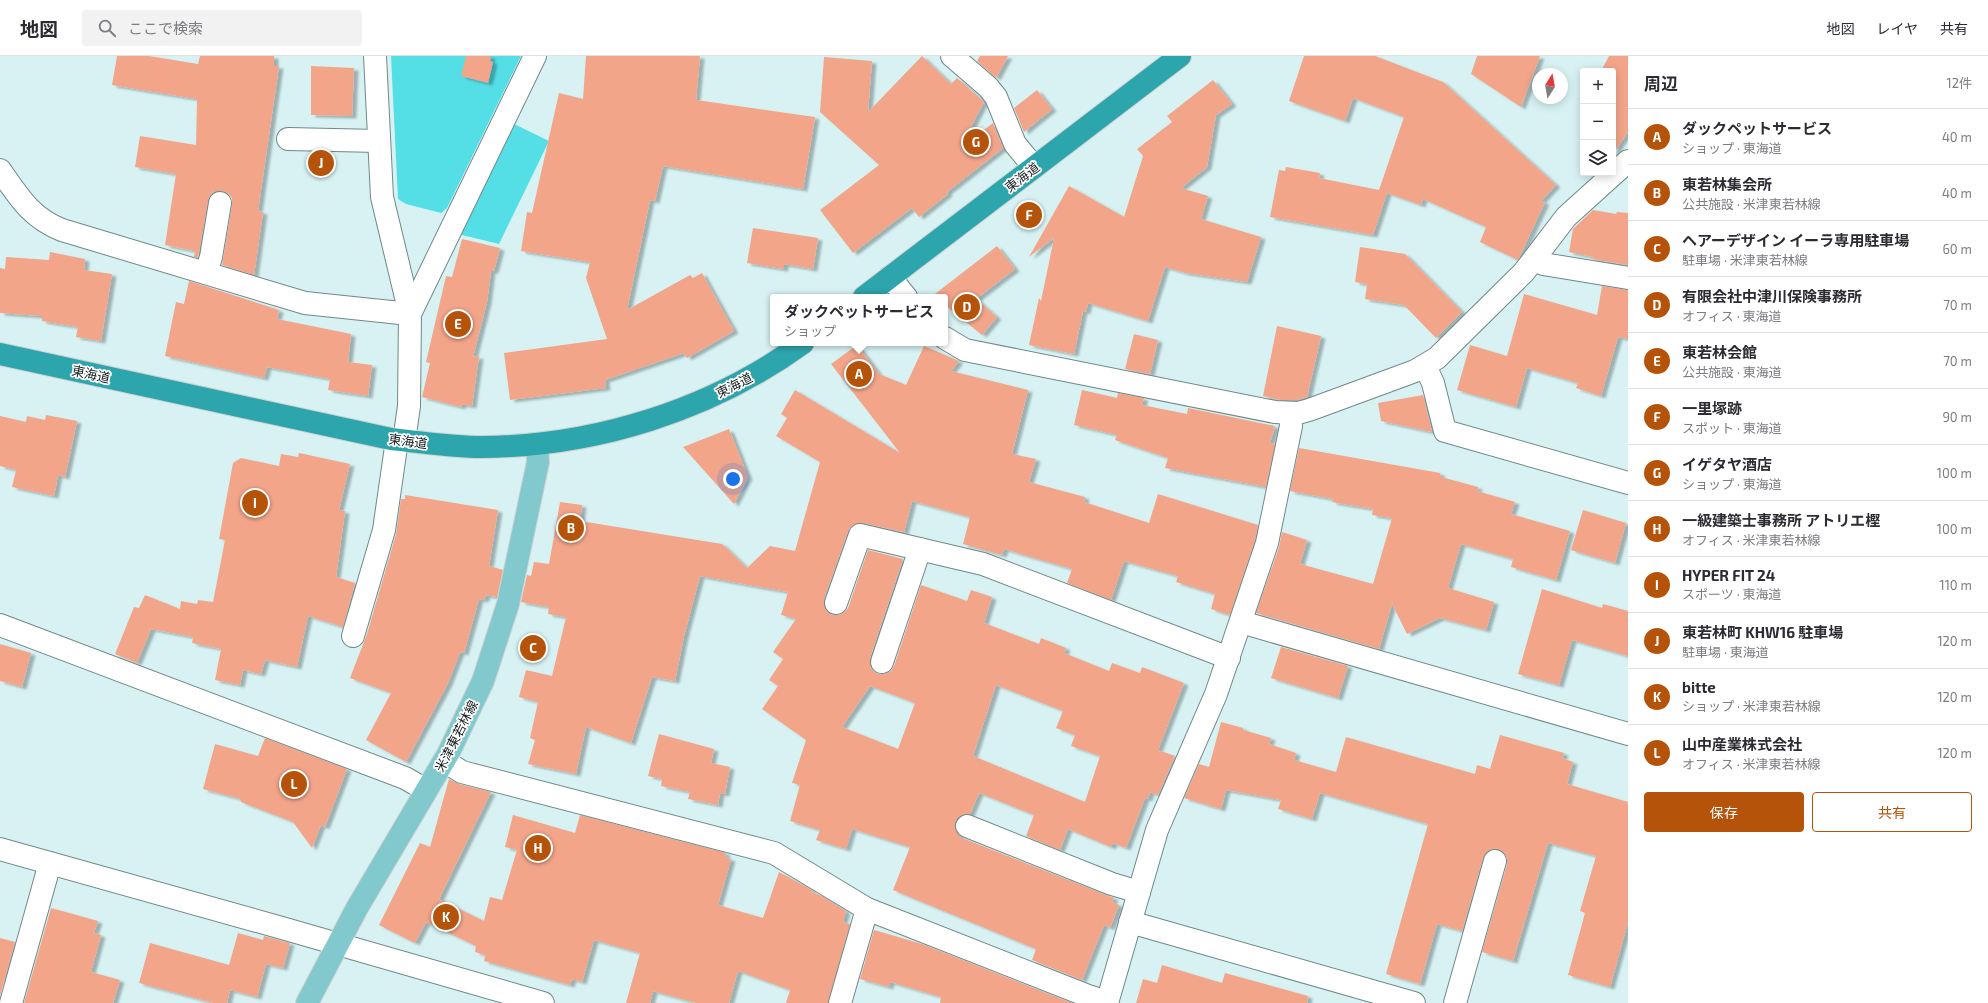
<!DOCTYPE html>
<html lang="ja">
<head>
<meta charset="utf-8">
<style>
	body { margin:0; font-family:"Exo 2","Noto Sans JP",sans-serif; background:#f2f2f3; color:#2b2b33 }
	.controls { position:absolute; right:12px; top:12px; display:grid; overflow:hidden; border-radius:4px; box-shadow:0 2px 10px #0003 }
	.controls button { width:36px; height:36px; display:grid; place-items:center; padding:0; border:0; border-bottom:1px solid #e1e1e2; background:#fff; color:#2b2b33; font:20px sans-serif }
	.compass { position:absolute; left:1532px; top:12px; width:36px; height:36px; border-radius:50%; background:#fff; box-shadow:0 2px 10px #0003; rotate:11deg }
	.you { position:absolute; left:733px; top:423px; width:14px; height:14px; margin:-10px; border:3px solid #fff; border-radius:50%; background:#1a73e8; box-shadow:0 0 0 6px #1a73e833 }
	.badge { display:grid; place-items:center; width:26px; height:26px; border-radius:50%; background:#b45309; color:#fff; font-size:13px; font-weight:700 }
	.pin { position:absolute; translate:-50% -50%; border:2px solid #fff; box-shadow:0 1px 4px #0006 }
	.popup { position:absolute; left:770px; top:238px; width:178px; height:52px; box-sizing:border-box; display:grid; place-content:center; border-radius:4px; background:#fff; filter:drop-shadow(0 1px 3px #0005); font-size:13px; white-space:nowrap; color:#7c7c81 }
	.popup b { font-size:15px; color:#2b2b33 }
	.popup::after { content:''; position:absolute; left:50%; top:100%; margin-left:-8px; border:8px solid transparent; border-top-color:#fff }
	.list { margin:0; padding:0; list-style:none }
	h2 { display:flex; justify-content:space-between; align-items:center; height:52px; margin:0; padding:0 16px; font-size:17px }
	h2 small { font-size:13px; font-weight:400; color:#7c7c81 }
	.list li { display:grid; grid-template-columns:26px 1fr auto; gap:12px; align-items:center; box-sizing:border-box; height:56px; padding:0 16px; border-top:1px solid #e1e1e2 }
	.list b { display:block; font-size:15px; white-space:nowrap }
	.list p { margin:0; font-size:13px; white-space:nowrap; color:#7c7c81 }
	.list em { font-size:13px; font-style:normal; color:#7c7c81 }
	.actions { display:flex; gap:8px; padding:12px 16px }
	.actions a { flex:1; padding:9px 0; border:1px solid #b45309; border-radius:4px; text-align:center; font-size:14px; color:#b45309 }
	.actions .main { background:#b45309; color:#fff }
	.icon { flex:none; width:22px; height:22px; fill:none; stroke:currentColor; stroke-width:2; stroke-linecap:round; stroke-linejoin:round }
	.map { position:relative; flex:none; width:1628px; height:947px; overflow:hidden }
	header { display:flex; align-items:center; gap:24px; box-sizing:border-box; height:56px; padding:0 20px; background:#fff; border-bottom:1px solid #e1e1e2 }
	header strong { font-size:19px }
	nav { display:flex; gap:22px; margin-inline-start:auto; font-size:14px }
	.search { width:280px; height:36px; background:#f2f2f3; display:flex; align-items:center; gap:10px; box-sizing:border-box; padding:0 14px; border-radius:4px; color:#7c7c81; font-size:15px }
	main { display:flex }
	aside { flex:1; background:#fff }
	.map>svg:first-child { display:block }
	.green { fill:#54dee6 }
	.building { fill:#f3a58a; fill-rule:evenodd; filter:url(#shadow) }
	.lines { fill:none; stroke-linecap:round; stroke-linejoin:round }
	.minor-casing { stroke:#708889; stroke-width:24 }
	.major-casing { stroke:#d0d2d2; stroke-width:24 }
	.highway-casing { stroke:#d0d2d2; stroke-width:24 }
	.minor { stroke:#fff; stroke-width:22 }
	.major { stroke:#81c9cd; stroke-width:22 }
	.highway { stroke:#2da5ac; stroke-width:22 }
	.labels { text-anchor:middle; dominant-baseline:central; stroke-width:3.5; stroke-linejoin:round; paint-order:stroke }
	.street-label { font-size:13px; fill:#161f20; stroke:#fff }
</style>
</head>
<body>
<header>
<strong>地図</strong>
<div class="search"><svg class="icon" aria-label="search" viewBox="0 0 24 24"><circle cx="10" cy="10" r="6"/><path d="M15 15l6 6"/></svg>ここで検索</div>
<nav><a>地図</a><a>レイヤ</a><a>共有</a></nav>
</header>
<main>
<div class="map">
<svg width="1628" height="947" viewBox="0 0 1628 947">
	<defs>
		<filter id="shadow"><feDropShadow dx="4.5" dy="2.5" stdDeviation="1" flood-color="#0004"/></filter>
	</defs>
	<rect width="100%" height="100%" fill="#d8f2f3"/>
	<!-- green -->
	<g class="green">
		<polygon points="391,0 521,0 447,152 441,157 406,148 398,143"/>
		<polygon points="512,67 549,85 499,188 458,178"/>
	</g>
	<!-- building -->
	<g class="building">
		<polygon points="117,0 149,0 198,8 200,0 274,0 274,10 279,10 258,155 263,156 254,219 222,209 232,149 232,142 228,137 222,135 215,135 210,139 208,145 198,202 194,201 195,195 165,189 176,118 135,111 140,80 196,89 197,43 112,29"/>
		<polygon points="466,0 491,0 490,5 493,6 488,27 461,20"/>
		<polygon points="586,0 700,0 696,44 815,61 803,133 663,110 655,145 650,144 627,254 690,219 693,222 702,217 734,275 687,302 684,297 605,324 606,332 510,344 504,297 607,283 586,222 590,206 521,195 527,156 532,157 559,37 583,43"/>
		<polygon points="922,0 951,28 957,22 984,46 959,93 993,67 1003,92 947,136 948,138 919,161 912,152 853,197 820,154 879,109 820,56 824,1 872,5 868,56"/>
		<polygon points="980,0 1008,0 996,22 977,5"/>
		<polygon points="1304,0 1375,0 1443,26 1556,129 1541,145 1545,146 1518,204 1480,186 1486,171 1423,143 1421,149 1387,137 1373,179 1270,161 1279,114 1285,115 1286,111 1320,117 1319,122 1379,134 1404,61 1353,42 1345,65 1289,45"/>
		<polygon points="1477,0 1540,0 1521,51 1471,18"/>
		<polygon points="1609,0 1628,0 1628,76 1613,98 1613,15 1601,15"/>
		<polygon points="311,10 354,12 352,60 311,59"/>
		<polygon points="1213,24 1232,48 1216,59 1207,111 1181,132 1208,140 1201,163 1261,181 1247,226 1186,217 1165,211 1148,265 1088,247 1086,256 1083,255 1074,298 1029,289 1039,242 1041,245 1054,182 1029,201 1069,130 1124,161 1143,100 1137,93 1172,66 1167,60"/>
		<polygon points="1037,34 1052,53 1024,76 1014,52"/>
		<polygon points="1593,154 1616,158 1617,156 1628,157 1628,209 1592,203 1593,201 1569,196 1573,173"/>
		<polygon points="753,172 818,182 813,213 784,208 784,213 747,207"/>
		<polygon points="462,183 500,192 494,215 491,215 487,246 473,301 479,300 472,350 462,348 461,351 422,341 430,307 426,306 446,220 452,221"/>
		<polygon points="997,190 1015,213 976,243 997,261 982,279 945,249 947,241 931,241"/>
		<polygon points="1360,191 1405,198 1462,256 1436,282 1404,249 1365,243 1367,228 1355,226"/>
		<polygon points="50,196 85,203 84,214 112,218 101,285 76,281 78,271 42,265 42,260 0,257 0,212 5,213 6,201 49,204"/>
		<polygon points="189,225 279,254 277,263 351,278 348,306 372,309 368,340 328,334 330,323 267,311 264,322 165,300 176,246 184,248"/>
		<polygon points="1602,230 1628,234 1628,283 1618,281 1601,340 1576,332 1578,327 1527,312 1516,351 1457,334 1470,289 1507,300 1524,238 1597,259"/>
		<polygon points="1277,270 1321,280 1307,341 1297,344 1281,344 1263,340"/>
		<polygon points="1134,278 1158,284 1150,318 1125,313"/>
		<path d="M 857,289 L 879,318 L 906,329 L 924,290 L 959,305 L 951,315 L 1028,334 L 1012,398 L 1036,403 L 1029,426 L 1085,441 L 1084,446 L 1149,467 L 1158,438 L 1258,469 L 1255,484 L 1230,559 L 1211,553 L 1215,538 L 1176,526 L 1178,520 L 1124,505 L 1111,544 L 1067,527 L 1072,513 L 1004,493 L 1002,499 L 963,488 L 970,461 L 912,445 L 904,476 L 863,467 L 852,470 L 848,475 L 824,543 L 824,550 L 827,555 L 831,559 L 839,559 L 844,556 L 848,552 L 868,494 L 903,503 L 870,602 L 870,609 L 873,615 L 878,618 L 885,618 L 891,615 L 894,610 L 921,529 L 967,545 L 971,534 L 992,541 L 984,567 L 1039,588 L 1041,582 L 1066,592 L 1064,597 L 1109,615 L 1112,607 L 1140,617 L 1142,611 L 1184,627 L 1158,694 L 1175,700 L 1158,739 L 1150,736 L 1148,743 L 1145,742 L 1126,792 L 1113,787 L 1111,791 L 1068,773 L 1060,794 L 1026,780 L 1034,759 L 979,737 L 970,758 L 960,760 L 955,766 L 955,772 L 957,777 L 962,782 L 1114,842 L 1112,846 L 1119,849 L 1110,872 L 1104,869 L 1082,924 L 1032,904 L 1036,893 L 893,834 L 910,791 L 852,773 L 846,793 L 816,784 L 820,774 L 790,765 L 800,729 L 792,727 L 806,684 L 762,653 L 778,630 L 769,624 L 783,603 L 773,596 L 796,563 L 781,559 L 788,536 L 700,520 L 684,580 L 675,625 L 652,621 L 631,687 L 586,671 L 576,718 L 528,708 L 535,684 L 530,682 L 538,646 L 519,641 L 526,614 L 552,620 L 566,561 L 548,558 L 549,551 L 521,546 L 527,519 L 531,520 L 534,506 L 549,508 L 560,446 L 582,449 L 580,465 L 722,488 L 747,512 L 770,490 L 795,495 L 820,406 L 776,380 L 787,362 L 781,358 L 795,334 L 900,397 L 831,308 ZM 996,629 L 1063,655 L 1056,672 L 1075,679 L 1071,690 L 1100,700 L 1085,746 L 973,700 ZM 870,630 L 915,647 L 898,693 L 842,671 Z"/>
		<polygon points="1082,334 1117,342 1118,337 1144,342 1142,349 1187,358 1188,352 1275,370 1270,387 1275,388 1266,431 1165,412 1168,402 1115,384 1117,379 1074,369"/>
		<polygon points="1423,339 1432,376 1381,365 1378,347"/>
		<polygon points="46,359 77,365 65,421 58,419 54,440 12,431 16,414 0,410 0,360 26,366 27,360 45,364"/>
		<polygon points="729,373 748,421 734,448 683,391"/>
		<polygon points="1299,392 1440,417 1441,421 1478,431 1477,435 1515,446 1511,458 1570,475 1556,524 1511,511 1513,503 1461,488 1448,532 1494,546 1486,574 1440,562 1407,578 1392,548 1379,593 1256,557 1279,491 1282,476 1307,484 1300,508 1373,528 1392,462 1372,459 1373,453 1332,446 1333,443 1290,435"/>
		<polygon points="299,397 350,408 339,454 345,455 336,521 355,527 343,571 308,560 297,611 265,604 261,618 243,614 240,629 215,624 221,593 192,587 193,581 151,573 137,607 115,598 134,551 139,552 145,539 180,553 181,545 197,548 198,544 213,546 225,484 219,483 233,407 241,402 279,410 281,398 298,401"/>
		<polygon points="405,439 498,454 489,510 503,514 497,541 486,539 484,544 479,543 464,597 460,596 448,627 406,706 366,684 391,637 350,622 367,578 396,478 401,443 405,443"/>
		<polygon points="1583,454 1626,467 1615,507 1571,494"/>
		<polygon points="1542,533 1602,552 1603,548 1628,555 1628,600 1572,584 1559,629 1518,618"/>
		<polygon points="0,588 31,597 22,631 0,625"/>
		<polygon points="1281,591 1348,610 1338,642 1271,622"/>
		<polygon points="1221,666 1243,672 1243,674 1271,682 1269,688 1296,697 1294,704 1336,716 1346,681 1475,718 1477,709 1490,713 1500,679 1564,697 1562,702 1573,706 1567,728 1628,746 1628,866 1610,931 1568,919 1585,857 1580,855 1596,800 1548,787 1513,905 1482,896 1507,808 1507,802 1504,797 1499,793 1492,793 1487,796 1483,802 1462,875 1437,868 1420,928 1386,918 1428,768 1320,737 1312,763 1278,753 1281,744 1226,734 1221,753 1184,742 1199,708 1209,711"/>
		<polygon points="659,678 714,693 711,707 730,711 725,738 720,737 718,749 688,743 690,736 661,730 662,723 648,720"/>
		<polygon points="265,682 347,713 325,771 321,769 312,792 293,766 241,746 241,743 203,733 215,688 258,700"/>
		<polygon points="449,723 459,728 491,736 439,843 484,865 490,841 502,844 517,794 505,791 513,759 575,777 580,759 726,797 725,801 731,803 718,849 763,862 779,816 812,834 811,836 820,839 846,855 843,866 850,868 828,947 786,947 790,934 738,915 729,947 696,947 653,935 650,947 626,947 640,897 594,884 582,926 572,923 570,929 484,905 485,899 475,896 476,890 426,866 415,887 379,869 420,787 430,791"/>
		<polygon points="51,852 98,865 94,877 101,879 91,916 120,924 113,947 24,947"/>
		<polygon points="874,874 922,888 1072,947 940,947 941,941 890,926 889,931 860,923"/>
		<polygon points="238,877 263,884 264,880 290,887 283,912 266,908 257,941 230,934 227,947 214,947 139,927 150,887 229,909"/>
		<polygon points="0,882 15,886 0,940"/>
		<polygon points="1162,909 1222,927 1225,917 1308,940 1307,947 1136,947 1143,923 1157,927"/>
	</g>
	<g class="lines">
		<defs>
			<g id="minor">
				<polyline points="375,0 382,141 410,258 409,350 404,385"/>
				<polyline points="952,0 988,31 996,41 1015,88 1034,111"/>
				<polyline points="288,83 379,85"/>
				<path d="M 0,114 C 19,141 31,162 62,174 L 305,247 L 410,258 L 535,0"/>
				<polyline points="1535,202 1543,208 1628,222"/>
				<polyline points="206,217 211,201 220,147"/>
				<polyline points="890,221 906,241"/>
				<polyline points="945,282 965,294 1275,356 1298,357 1309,354 1415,315 1437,302 1524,216 1566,161 1628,105"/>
				<polyline points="1425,310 1433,327 1445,375 1628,427"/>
				<polyline points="836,547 860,479 983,508 1229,602"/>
				<polyline points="1241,566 1628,678"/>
				<polyline points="0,569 405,722 426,734"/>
				<polyline points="353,580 384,474 397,384"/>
				<polyline points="882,606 920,493"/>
				<polyline points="444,705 462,716 774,797 867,853 1088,940 1107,946"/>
				<polyline points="967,770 1112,828 1139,836"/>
				<polyline points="0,793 282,872 543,947"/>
				<polyline points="1130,866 1414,947"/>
				<polyline points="11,947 50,807"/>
				<polyline points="840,947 867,853"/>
				<polyline points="1107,947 1157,774 1216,638 1267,487 1291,370 1290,357"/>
				<polyline points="1455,947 1495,805"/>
			</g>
			<polyline id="major" points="307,947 357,852 448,698 483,625 508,548 538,406 537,388"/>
			<g id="highway">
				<polyline points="864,241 1180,0"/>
				<path d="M 0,298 L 391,383 C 421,386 451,391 482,391 C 596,390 711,354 803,287"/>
			</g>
		</defs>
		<!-- minor casing -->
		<use href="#minor" class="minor-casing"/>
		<!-- major casing -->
		<use href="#major" class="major-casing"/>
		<!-- highway casing -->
		<use href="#highway" class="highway-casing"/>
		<!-- minor -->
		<use href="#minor" class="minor"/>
		<!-- major -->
		<use href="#major" class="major"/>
		<!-- highway -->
		<use href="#highway" class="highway"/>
	</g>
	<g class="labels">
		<!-- street labels -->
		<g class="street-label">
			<text transform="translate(1022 121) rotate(-37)">東海道</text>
			<text transform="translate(91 318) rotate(12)">東海道</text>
			<text transform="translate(734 329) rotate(-27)">東海道</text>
			<text transform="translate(408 385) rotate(7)">東海道</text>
			<text transform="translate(456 680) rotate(-63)">米津東若林線</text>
		</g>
	</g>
</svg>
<div class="controls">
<button>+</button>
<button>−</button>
<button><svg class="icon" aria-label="layers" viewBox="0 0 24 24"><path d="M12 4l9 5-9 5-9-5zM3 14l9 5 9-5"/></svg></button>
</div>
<svg class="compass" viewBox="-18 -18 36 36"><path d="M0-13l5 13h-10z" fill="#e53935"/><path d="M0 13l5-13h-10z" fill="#7c7c81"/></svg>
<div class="you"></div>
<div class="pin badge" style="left:859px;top:318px">A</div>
<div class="popup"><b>ダックペットサービス</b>ショップ</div>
<div class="pin badge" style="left:571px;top:472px">B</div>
<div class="pin badge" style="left:533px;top:592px">C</div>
<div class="pin badge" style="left:967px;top:251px">D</div>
<div class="pin badge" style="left:458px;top:268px">E</div>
<div class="pin badge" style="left:1029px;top:159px">F</div>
<div class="pin badge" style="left:976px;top:86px">G</div>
<div class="pin badge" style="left:538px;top:792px">H</div>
<div class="pin badge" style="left:255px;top:447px">I</div>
<div class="pin badge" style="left:321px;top:107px">J</div>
<div class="pin badge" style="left:446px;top:861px">K</div>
<div class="pin badge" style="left:294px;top:728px">L</div>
</div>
<aside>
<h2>周辺<small>12件</small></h2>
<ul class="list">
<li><span class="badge">A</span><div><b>ダックペットサービス</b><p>ショップ · 東海道</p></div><em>40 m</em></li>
<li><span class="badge">B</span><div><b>東若林集会所</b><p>公共施設 · 米津東若林線</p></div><em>40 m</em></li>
<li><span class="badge">C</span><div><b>ヘアーデザイン イーラ専用駐車場</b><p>駐車場 · 米津東若林線</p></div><em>60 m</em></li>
<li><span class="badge">D</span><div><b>有限会社中津川保険事務所</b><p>オフィス · 東海道</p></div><em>70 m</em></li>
<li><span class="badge">E</span><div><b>東若林会館</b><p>公共施設 · 東海道</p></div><em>70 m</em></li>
<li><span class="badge">F</span><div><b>一里塚跡</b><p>スポット · 東海道</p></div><em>90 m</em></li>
<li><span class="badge">G</span><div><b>イゲタヤ酒店</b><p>ショップ · 東海道</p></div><em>100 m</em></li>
<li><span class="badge">H</span><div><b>一級建築士事務所 アトリエ樫</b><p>オフィス · 米津東若林線</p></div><em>100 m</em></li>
<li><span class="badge">I</span><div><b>HYPER FIT 24</b><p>スポーツ · 東海道</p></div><em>110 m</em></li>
<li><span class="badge">J</span><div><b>東若林町 KHW16 駐車場</b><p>駐車場 · 東海道</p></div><em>120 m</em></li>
<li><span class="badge">K</span><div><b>bitte</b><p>ショップ · 米津東若林線</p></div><em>120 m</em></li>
<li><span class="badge">L</span><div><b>山中産業株式会社</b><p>オフィス · 米津東若林線</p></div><em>120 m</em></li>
</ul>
<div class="actions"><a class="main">保存</a><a>共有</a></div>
</aside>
</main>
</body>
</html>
